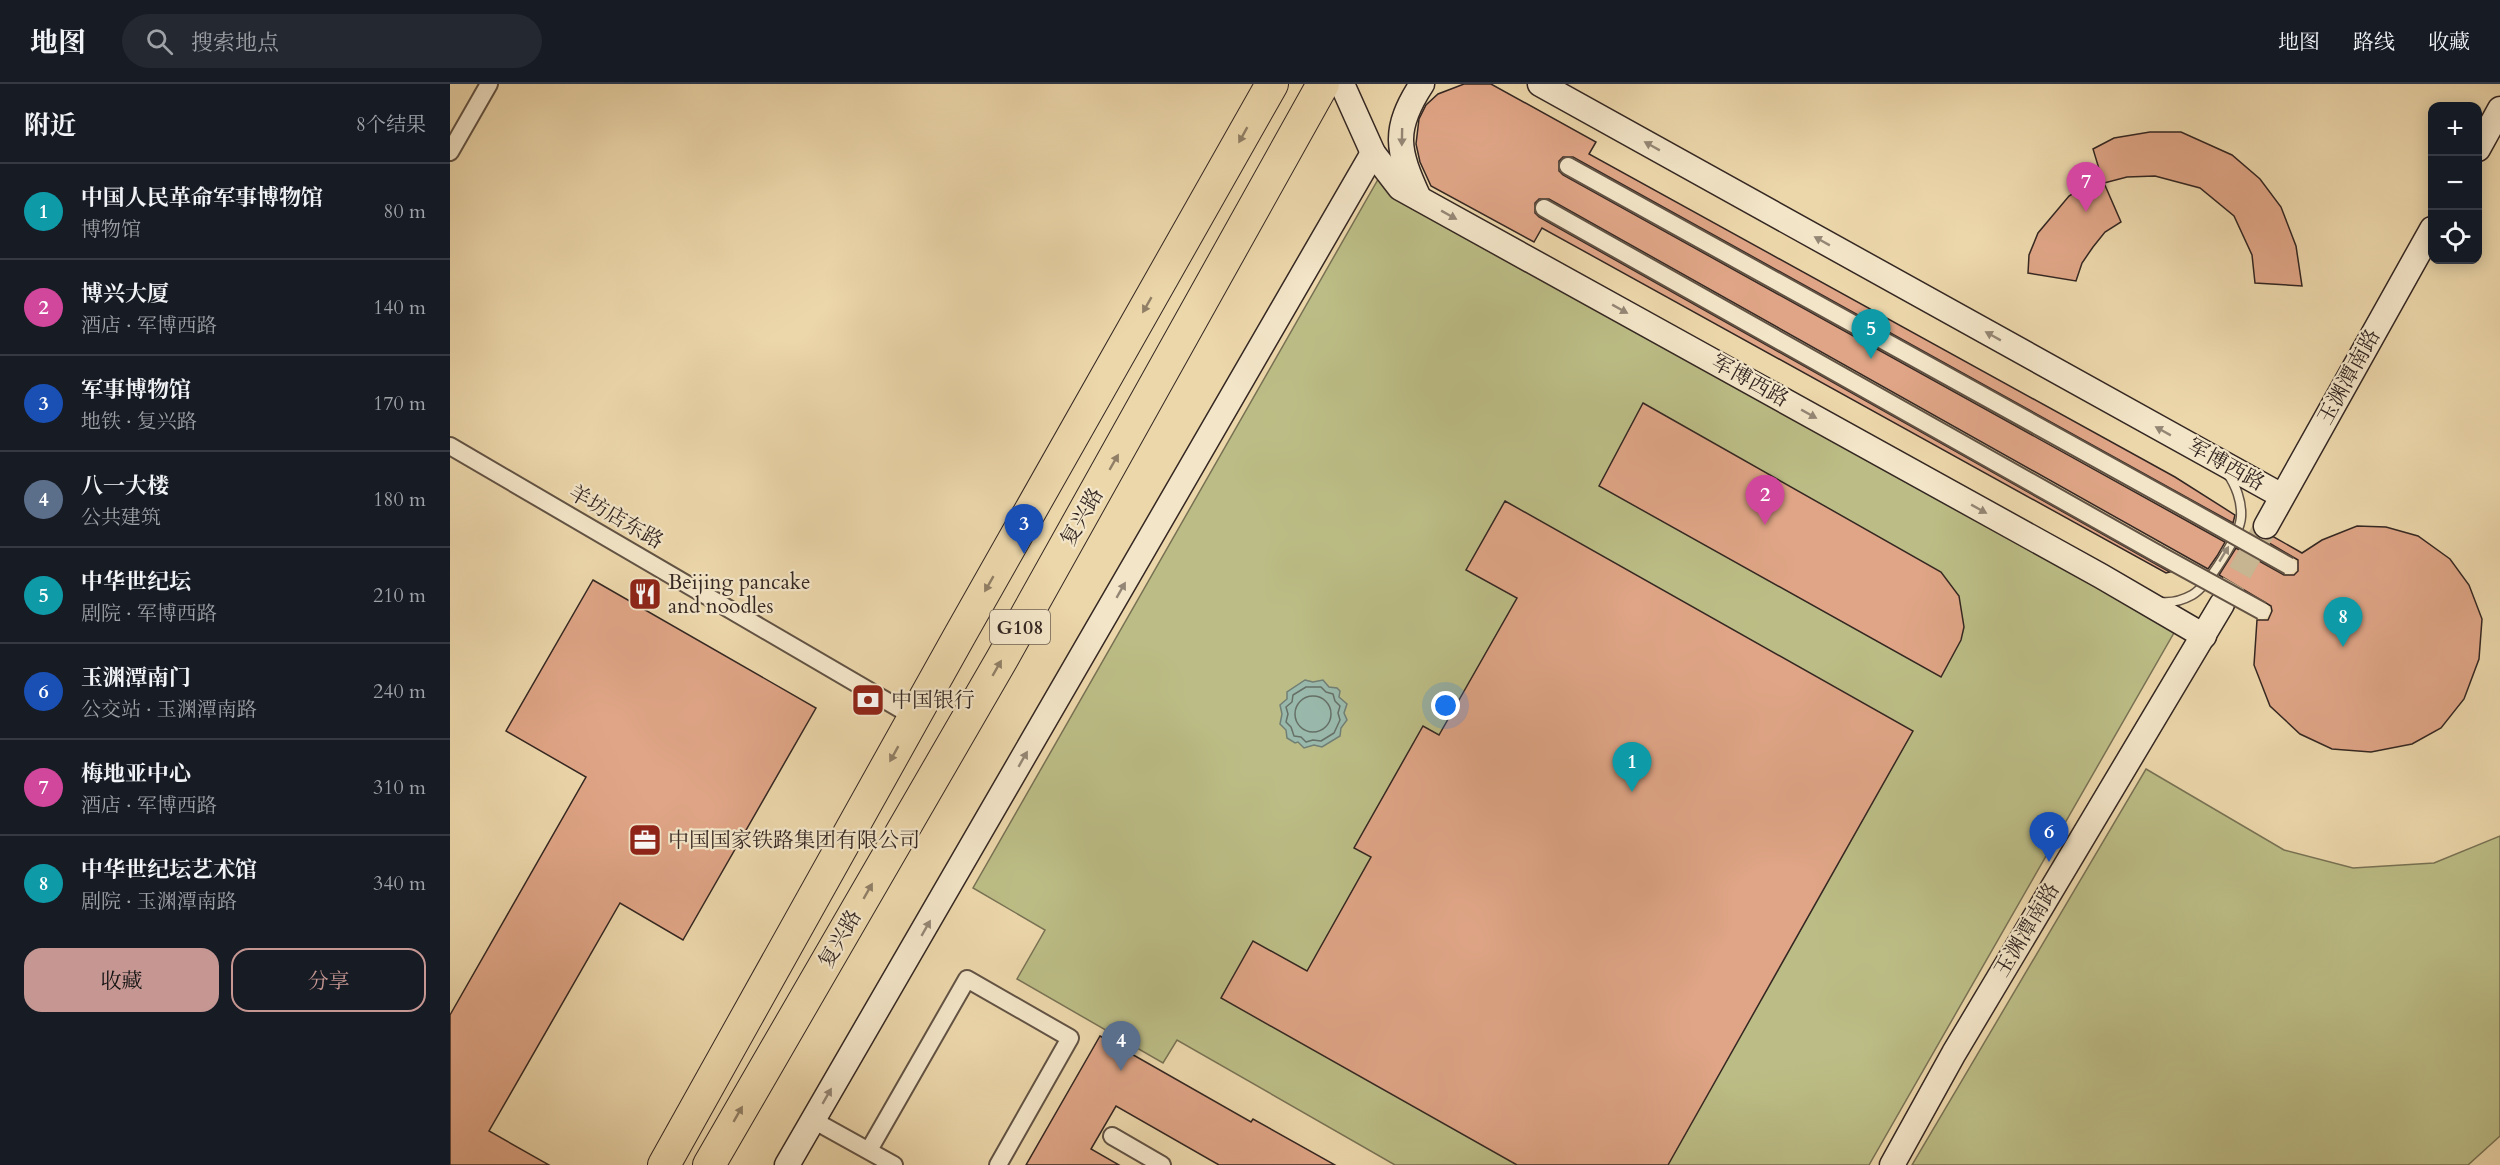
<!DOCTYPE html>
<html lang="zh">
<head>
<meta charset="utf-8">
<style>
	body { margin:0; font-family:Cardo,"Noto Serif SC",serif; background:#242831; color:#f1f3f6 }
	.controls { position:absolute; right:18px; top:18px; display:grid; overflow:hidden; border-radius:12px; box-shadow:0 3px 15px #0003 }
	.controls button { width:54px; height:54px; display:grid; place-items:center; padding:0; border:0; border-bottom:2px solid #363941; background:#171b24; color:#f1f3f6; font:30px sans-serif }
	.you { position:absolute; left:996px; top:622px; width:21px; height:21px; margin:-15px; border:4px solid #fff; border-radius:50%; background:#1a73e8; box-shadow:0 0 0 9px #1a73e833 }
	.badge { display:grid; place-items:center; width:39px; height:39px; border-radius:50%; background:#c59692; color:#fff; font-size:20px; font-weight:700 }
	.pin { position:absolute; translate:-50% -50px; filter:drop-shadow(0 2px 3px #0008) }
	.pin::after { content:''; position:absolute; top:32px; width:21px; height:18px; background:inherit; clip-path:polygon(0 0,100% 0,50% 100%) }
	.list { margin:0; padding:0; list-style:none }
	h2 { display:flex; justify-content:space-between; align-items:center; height:78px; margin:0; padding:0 24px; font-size:26px }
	h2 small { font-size:20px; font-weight:400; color:#9ea1a6 }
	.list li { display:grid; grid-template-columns:39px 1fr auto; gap:18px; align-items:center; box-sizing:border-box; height:96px; padding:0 24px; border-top:2px solid #363941 }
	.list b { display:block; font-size:22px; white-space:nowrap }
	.list p { margin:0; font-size:20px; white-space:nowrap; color:#9ea1a6 }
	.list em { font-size:20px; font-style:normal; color:#9ea1a6 }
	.actions { display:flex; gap:12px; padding:18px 24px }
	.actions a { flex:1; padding:14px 0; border:2px solid #c59692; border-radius:18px; text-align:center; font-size:21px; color:#c59692 }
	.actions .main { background:#c59692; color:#111 }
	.icon { flex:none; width:33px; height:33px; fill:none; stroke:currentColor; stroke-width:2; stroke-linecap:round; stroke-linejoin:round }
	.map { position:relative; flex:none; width:2050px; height:1081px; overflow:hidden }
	header { display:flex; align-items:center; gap:36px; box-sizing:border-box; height:84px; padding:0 30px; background:#171b24; border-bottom:2px solid #363941 }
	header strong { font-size:28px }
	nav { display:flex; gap:33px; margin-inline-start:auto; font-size:21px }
	.search { width:420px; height:54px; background:#242831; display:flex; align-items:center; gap:15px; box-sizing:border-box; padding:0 21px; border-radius:33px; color:#9ea1a6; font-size:22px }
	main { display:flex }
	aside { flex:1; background:#171b24 }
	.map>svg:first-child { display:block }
	.green { fill:#bcbd86; stroke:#787254; stroke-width:1.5 }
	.water { fill:#99b9ac; stroke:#717f75; stroke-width:1.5 }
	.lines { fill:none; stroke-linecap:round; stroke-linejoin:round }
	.shore { stroke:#667067; stroke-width:1.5 }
	.building { fill:#dfa586; stroke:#342722; stroke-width:1.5 }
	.secondary-tunnel { stroke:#c7b490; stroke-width:24; stroke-dasharray:24 12; stroke-linecap:butt }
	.lane-casing { stroke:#625344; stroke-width:11 }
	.street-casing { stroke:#625344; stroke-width:20 }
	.secondary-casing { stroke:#342722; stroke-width:27 }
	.highway-casing { stroke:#342722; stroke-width:34 }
	.lane { stroke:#f3e5c8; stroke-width:8 }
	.street { stroke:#f3e5c8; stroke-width:16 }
	.secondary { stroke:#f3e5c8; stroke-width:24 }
	.highway { stroke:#ecd7ab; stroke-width:32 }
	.street-bridge-casing { stroke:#625344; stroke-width:20; stroke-linecap:butt }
	.street-bridge { stroke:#f3e5c8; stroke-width:16 }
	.oneway { fill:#907f66 }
	.oneway2 { fill:#948675 }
	.labels { text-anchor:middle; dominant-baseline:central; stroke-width:4.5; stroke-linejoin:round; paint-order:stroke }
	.shield { fill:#f3e5c8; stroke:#6d6054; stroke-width:1.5 }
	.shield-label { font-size:20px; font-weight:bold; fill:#342722 }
	.street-label { font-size:21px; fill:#342722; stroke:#f3e5c8 }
	.poi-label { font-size:21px; fill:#342722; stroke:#f3e5c8; text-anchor:start }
</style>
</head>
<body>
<header>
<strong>地图</strong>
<div class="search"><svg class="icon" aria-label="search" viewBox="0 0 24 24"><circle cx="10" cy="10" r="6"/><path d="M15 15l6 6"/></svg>搜索地点</div>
<nav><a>地图</a><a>路线</a><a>收藏</a></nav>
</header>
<main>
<aside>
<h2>附近<small>8个结果</small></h2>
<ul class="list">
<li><span class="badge" style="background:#0f9aa8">1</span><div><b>中国人民革命军事博物馆</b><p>博物馆</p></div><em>80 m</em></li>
<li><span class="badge" style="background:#d1479c">2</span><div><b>博兴大厦</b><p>酒店 · 军博西路</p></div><em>140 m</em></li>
<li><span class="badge" style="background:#1a4fb4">3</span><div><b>军事博物馆</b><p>地铁 · 复兴路</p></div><em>170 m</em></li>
<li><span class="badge" style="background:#5c6f8a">4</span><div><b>八一大楼</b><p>公共建筑</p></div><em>180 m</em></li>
<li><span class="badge" style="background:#0f9aa8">5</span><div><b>中华世纪坛</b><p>剧院 · 军博西路</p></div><em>210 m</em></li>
<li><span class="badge" style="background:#1a4fb4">6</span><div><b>玉渊潭南门</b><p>公交站 · 玉渊潭南路</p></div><em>240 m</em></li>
<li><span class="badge" style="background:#d1479c">7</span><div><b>梅地亚中心</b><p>酒店 · 军博西路</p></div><em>310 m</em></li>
<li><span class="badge" style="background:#0f9aa8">8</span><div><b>中华世纪坛艺术馆</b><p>剧院 · 玉渊潭南路</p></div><em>340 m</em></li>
</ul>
<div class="actions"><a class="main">收藏</a><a>分享</a></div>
</aside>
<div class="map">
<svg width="2050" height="1081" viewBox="0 0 2050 1081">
	<rect width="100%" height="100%" fill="#ecd7ab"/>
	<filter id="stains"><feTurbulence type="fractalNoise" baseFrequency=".00333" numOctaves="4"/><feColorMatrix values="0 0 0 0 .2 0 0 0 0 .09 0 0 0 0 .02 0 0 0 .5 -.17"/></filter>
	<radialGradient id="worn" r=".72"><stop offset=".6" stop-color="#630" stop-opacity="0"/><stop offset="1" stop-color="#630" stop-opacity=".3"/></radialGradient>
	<!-- green -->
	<g class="green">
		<polygon points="930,92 1725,547 1419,1081 945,1081 727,956 713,979 567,895 595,846 523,804"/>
		<polygon points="1696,685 1834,766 1903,784 1984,779 2050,752 2050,1052 2018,1081 1462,1081"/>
	</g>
	<!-- water -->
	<polygon class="water" points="855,596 863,598 873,596 879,603 887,604 890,607 889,613 897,620 894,629 897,636 891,644 890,652 872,663 864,661 854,664 848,658 845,659 837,654 836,646 830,640 832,630 830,621 837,615 837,608"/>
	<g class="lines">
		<!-- shore -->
		<g class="shore">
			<polygon points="856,603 871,603 876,608 883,610 885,617 890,622 888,629 890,636 884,649 871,657 863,656 856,658 851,653 844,652 841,643 836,638 838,630 836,623 842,618 843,611"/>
			<circle cx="863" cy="630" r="18"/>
		</g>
	</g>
	<!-- building -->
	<g class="building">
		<polygon points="1014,0 1041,0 1146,58 1139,70 1725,393 1785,431 1783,439 1123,73 1113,73 1109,77 1109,87 1113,91 1775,458 1767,472 1758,485 1099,115 1089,115 1085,119 1085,129 1089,133 1720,488 1716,489 1092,144 1084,158 981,102 970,78 966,60 969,35 976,21 988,10"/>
		<polygon points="1700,48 1731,48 1782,71 1810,95 1831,123 1846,162 1852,202 1805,199 1802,171 1784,132 1750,104 1705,92 1677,93 1654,99 1671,138 1655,148 1643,163 1632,179 1626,197 1578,189 1579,171 1588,149 1619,112 1650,92 1653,98 1643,65 1664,54"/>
		<polygon points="1193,319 1491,488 1509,512 1514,543 1511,556 1491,593 1149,402"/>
		<polygon points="1055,417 1463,647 1218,1081 1067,1081 771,914 803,857 857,887 921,773 904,764 973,642 989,651 1067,514 1016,486"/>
		<polygon points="1907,442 1936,443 1968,452 2000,475 2019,501 2032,535 2029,575 2014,615 1991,644 1962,660 1921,668 1882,665 1850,650 1820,622 1804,581 1807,536 1818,536 1822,527 1821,522 1769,491 1786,464 1834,491 1844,491 1848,487 1848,476 1814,456 1824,453 1852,469 1872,456"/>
		<polygon points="143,496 366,624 233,856 170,819 39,1047 99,1081 0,1081 0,931 136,693 56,647"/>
		<polygon points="650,952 801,1038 803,1035 885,1081 769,1081 666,1022 641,1065 669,1081 576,1081"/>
	</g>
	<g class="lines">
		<!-- secondary-tunnel -->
		<polyline class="secondary-tunnel" points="1772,520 1816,442"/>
		<defs>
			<path id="lane" d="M 1711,518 C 1721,519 1733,516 1742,511 C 1758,502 1790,451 1791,433 C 1792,418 1786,401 1777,389"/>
			<g id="street">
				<polyline points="0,68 39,0"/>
				<polyline points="1118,82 1734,423"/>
				<polyline points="1094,124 1708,470"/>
				<polyline points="0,362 464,633"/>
				<polyline points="363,1036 444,1081"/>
				<polyline points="662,1052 712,1081"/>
				<polyline points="419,1066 517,895 620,954 548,1081"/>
			</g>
			<g id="secondary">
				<polyline points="892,0 923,69 950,104 1651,492 1754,552"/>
				<polyline points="1090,0 1832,412"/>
				<polyline points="2028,65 2050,25"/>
				<path d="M 969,114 C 947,66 942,46 972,0"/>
				<polyline points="1816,442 1982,145"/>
				<polyline points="337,1081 923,69"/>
				<polyline points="1442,1081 1504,969 1772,520"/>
			</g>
			<g id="highway">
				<polyline points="214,1081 510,551 822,0"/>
				<polyline points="259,1081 552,575 873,0"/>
			</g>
		</defs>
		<!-- lane casing -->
		<use href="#lane" class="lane-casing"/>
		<!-- street casing -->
		<use href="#street" class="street-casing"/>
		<!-- secondary casing -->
		<use href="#secondary" class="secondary-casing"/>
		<!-- highway casing -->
		<use href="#highway" class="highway-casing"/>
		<!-- lane -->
		<use href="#lane" class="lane"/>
		<!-- street -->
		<use href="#street" class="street"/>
		<!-- secondary -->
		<use href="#secondary" class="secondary"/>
		<!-- highway -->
		<use href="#highway" class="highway"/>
		<defs>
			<g id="street-bridge">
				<polyline points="1734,423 1839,482"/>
				<polyline points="1708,470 1812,527"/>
			</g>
		</defs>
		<!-- street-bridge casing -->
		<use href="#street-bridge" class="street-bridge-casing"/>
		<!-- street-bridge -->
		<use href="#street-bridge" class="street-bridge"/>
	</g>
	<!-- one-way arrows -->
	<defs><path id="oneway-solid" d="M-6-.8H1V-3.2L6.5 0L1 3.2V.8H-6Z" transform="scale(1.5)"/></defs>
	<g class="oneway">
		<use href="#oneway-solid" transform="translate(793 51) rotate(119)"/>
		<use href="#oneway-solid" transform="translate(697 221) rotate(120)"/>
		<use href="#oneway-solid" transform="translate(664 378) rotate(-60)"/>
		<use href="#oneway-solid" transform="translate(539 500) rotate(120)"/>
		<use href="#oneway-solid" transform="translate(547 584) rotate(-60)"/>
		<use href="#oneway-solid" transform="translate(444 670) rotate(119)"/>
		<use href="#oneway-solid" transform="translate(418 807) rotate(-60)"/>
		<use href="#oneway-solid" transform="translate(288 1030) rotate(-60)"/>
	</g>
	<g class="oneway2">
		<use href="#oneway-solid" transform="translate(952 53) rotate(91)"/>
		<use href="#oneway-solid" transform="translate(1202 62) rotate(-151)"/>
		<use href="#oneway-solid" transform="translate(999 131) rotate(29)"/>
		<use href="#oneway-solid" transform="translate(1372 157) rotate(-151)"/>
		<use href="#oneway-solid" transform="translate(1170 225) rotate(29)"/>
		<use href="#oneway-solid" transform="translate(1543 252) rotate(-151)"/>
		<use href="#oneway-solid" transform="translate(1359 330) rotate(29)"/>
		<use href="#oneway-solid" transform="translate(1713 347) rotate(-151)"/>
		<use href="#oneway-solid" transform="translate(1529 425) rotate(29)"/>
		<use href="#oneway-solid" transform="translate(1774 470) rotate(-59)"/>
		<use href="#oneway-solid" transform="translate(671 506) rotate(-60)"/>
		<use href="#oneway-solid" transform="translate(573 675) rotate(-60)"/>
		<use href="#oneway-solid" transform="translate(476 844) rotate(-60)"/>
		<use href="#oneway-solid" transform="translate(377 1012) rotate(-60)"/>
	</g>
	<!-- icons -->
	<defs>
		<symbol id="restaurant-square" viewBox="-11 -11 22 22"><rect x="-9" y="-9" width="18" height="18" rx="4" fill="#8f2418" stroke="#f3e5c8"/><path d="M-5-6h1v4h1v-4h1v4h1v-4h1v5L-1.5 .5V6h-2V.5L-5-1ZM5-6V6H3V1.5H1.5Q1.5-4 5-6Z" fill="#fff"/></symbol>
		<symbol id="bank-square" viewBox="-11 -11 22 22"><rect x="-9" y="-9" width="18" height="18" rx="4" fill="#8f2418" stroke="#f3e5c8"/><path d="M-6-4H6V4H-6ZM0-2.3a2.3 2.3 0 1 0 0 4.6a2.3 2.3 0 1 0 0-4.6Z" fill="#fff"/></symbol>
		<symbol id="office-square" viewBox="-11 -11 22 22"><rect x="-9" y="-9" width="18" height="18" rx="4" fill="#8f2418" stroke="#f3e5c8"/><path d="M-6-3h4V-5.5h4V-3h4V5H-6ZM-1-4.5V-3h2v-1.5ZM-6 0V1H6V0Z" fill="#fff"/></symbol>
	</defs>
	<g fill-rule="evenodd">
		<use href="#restaurant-square" x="176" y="491" width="38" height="38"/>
		<use href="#bank-square" x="399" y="597" width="38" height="38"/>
		<use href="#office-square" x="176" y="737" width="38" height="38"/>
	</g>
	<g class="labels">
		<!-- shield labels -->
		<rect class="shield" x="540" y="526" width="60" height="34" rx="4.5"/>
		<g class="shield-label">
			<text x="570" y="543">G108</text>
		</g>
		<!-- street labels -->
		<g class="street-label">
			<text transform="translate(1899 293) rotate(-61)">玉渊潭南路</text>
			<text transform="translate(1300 297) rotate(29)">军博西路</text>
			<text transform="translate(1776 381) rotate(29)">军博西路</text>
			<text transform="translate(166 433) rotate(30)">羊坊店东路</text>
			<text transform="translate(632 433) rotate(-60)">复兴路</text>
			<text transform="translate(1577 846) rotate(-59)">玉渊潭南路</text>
			<text transform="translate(390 855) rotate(-60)">复兴路</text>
		</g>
		<!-- poi labels -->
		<g class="poi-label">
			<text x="218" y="498">Beijing pancake<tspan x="218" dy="24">and noodles</tspan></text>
			<text x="441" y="616">中国银行</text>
			<text x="218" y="756">中国国家铁路集团有限公司</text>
		</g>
	</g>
	<rect width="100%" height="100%" filter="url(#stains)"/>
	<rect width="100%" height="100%" fill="url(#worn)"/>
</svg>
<div class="controls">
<button>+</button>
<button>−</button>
<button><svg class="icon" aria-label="locate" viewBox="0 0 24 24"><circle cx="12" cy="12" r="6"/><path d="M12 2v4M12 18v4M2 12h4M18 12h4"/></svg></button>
</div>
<div class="you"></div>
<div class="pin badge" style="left:1182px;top:708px;background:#0f9aa8">1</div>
<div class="pin badge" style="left:1315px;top:441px;background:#d1479c">2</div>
<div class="pin badge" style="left:574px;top:470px;background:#1a4fb4">3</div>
<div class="pin badge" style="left:671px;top:987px;background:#5c6f8a">4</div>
<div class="pin badge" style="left:1421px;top:275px;background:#0f9aa8">5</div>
<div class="pin badge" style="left:1599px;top:778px;background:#1a4fb4">6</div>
<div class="pin badge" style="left:1636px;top:128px;background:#d1479c">7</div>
<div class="pin badge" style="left:1893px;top:563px;background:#0f9aa8">8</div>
</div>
</main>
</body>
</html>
